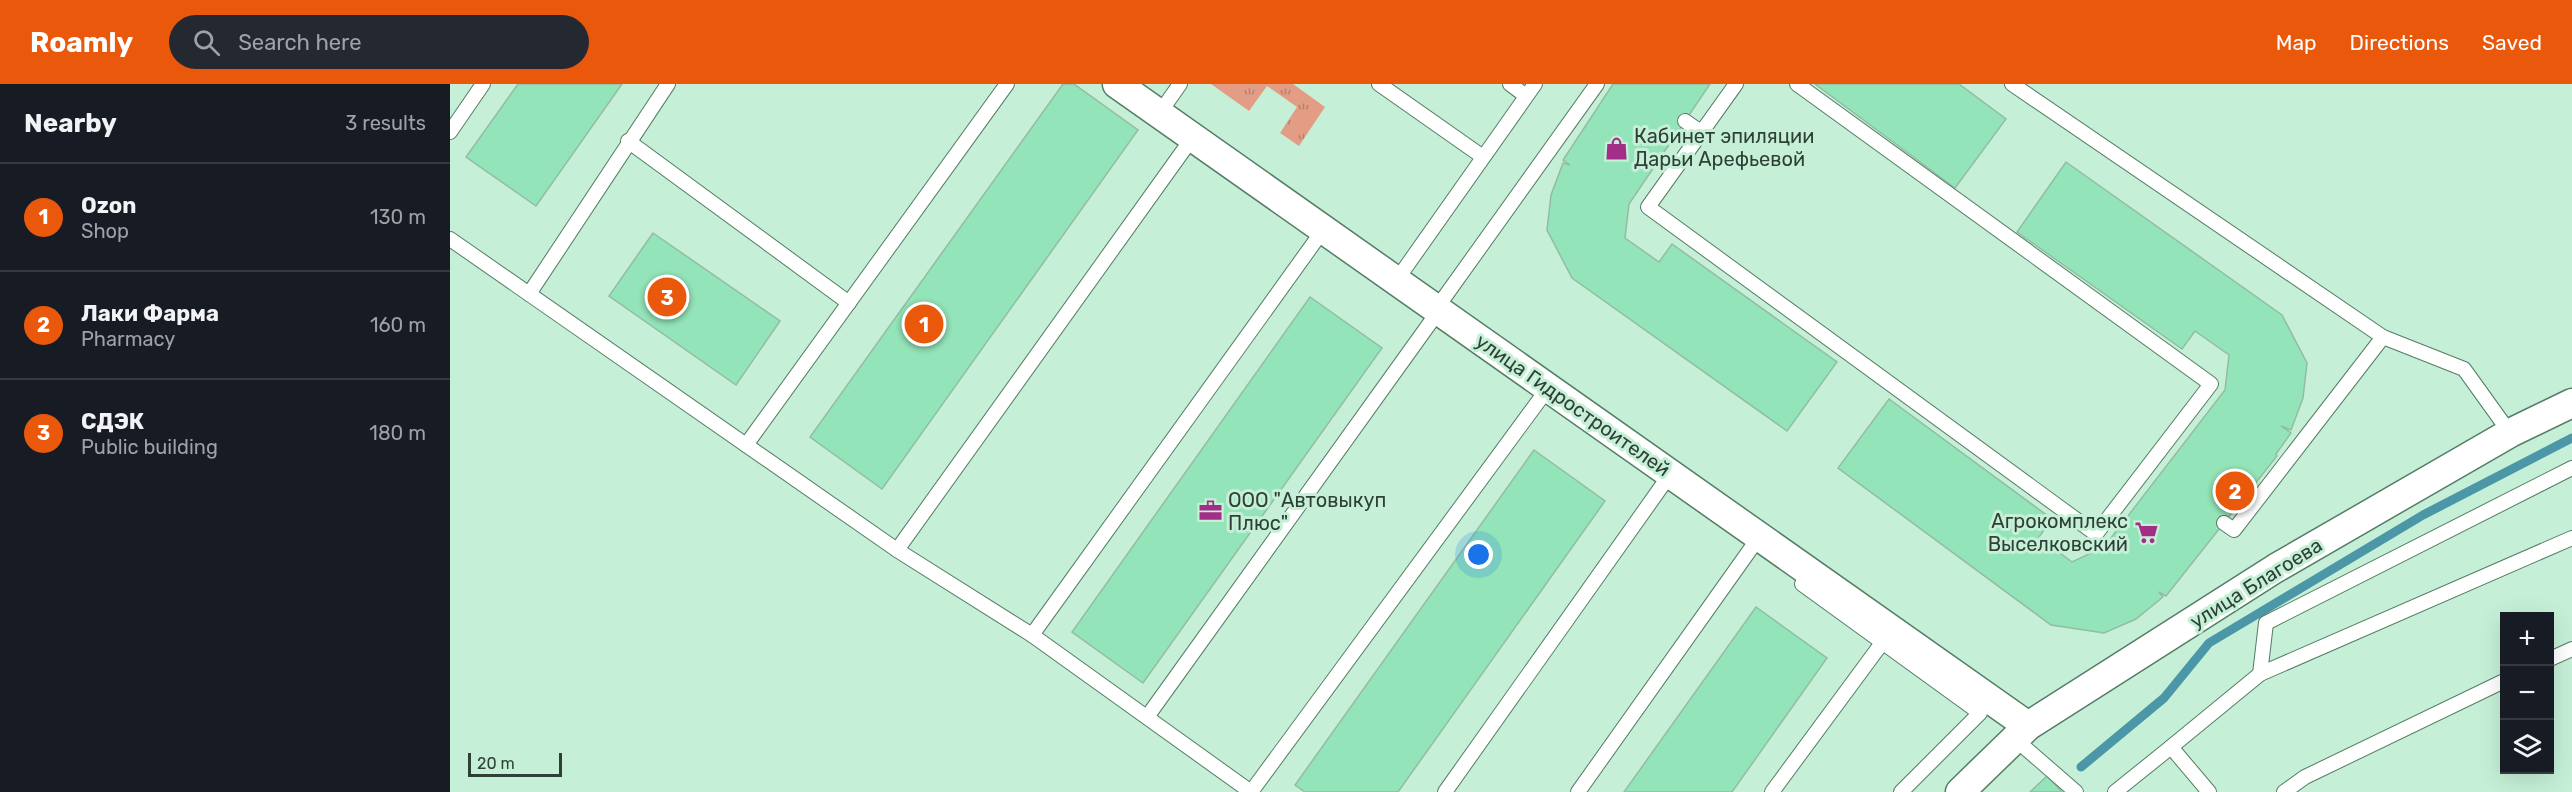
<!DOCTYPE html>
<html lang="en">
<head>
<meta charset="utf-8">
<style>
	body { margin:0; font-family:Rubik,sans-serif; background:#242831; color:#f1f3f6 }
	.controls { position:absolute; right:18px; bottom:18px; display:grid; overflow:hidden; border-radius:0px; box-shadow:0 6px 24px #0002 }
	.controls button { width:54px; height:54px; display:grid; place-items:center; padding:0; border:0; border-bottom:2px solid #363941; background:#171b24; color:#f1f3f6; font:30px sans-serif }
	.scale { position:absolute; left:18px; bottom:15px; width:94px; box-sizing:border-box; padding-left:6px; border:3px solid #2f4037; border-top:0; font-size:16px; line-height:21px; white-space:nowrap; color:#2f4037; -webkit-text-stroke:4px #c5f0d7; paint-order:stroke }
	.you { position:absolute; left:1029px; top:471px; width:21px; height:21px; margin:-15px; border:4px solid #fff; border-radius:50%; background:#1a73e8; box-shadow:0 0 0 9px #1a73e833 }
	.badge { display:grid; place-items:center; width:39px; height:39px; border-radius:50%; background:#ea580c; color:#fff; font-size:20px; font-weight:700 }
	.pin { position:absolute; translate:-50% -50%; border:3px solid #fff; box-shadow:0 2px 6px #0006 }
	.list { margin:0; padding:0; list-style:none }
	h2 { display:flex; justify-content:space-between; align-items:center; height:78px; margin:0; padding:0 24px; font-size:26px }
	h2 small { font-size:20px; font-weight:400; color:#9ea1a6 }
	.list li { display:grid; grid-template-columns:39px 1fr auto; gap:18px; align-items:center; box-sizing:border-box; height:108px; padding:0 24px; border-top:2px solid #363941 }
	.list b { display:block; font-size:22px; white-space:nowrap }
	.list p { margin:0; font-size:20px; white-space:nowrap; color:#9ea1a6 }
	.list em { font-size:20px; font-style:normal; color:#9ea1a6 }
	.icon { flex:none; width:33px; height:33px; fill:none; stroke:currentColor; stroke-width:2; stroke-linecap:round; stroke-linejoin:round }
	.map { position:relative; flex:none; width:2122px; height:708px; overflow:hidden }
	header { display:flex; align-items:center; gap:36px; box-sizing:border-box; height:84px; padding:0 30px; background:#ea580c; color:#fff }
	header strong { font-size:28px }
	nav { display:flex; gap:33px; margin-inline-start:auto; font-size:21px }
	.search { width:420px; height:54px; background:#242831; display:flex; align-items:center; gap:15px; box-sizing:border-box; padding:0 21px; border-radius:33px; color:#9ea1a6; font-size:22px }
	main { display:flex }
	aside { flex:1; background:#171b24 }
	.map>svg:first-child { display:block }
	.park { fill:url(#park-tufts) }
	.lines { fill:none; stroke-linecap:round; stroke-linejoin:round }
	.stream { stroke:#4b96a7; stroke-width:9 }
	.building { fill:#93e4b8; stroke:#93bca4; stroke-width:1.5 }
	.service-casing { stroke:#557c66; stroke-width:16 }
	.minor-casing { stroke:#557c66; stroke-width:31 }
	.service { stroke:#fff; stroke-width:14 }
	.minor { stroke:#fff; stroke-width:28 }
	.labels { text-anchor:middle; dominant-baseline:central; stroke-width:6; stroke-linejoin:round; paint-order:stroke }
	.poi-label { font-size:20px; fill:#2f4037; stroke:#c5f0d7; text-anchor:start }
	.street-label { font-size:20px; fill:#2f4037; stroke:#c5f0d7 }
</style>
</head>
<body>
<header>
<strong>Roamly</strong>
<div class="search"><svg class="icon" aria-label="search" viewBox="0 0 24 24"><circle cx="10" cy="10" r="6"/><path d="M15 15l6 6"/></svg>Search here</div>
<nav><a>Map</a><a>Directions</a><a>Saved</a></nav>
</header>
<main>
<aside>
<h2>Nearby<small>3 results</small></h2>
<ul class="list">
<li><span class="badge">1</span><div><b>Ozon</b><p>Shop</p></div><em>130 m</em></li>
<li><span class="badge">2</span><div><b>Лаки Фарма</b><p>Pharmacy</p></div><em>160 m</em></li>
<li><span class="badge">3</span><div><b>СДЭК</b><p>Public building</p></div><em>180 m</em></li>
</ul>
</aside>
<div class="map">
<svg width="2122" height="708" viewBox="0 0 2122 708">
	<defs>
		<pattern id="park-tufts" width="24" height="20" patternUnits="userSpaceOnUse" patternTransform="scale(1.5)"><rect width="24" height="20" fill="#e39d85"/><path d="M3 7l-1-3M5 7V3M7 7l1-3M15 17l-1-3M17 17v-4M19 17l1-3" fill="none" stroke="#b8816e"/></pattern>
	</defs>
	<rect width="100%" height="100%" fill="#c5f0d7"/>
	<!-- park -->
	<polygon class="park" points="761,0 843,0 875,23 849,62 830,49 847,23 817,2 799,27"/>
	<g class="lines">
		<!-- stream -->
		<polyline class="stream" points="1631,683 1714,614 1759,559 1973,431 2122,354"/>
	</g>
	<!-- building -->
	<g class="building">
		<polygon points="68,0 172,0 86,122 16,73"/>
		<polygon points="613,0 624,0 688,46 432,405 360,353"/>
		<polygon points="1163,0 1260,0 1179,120 1175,154 1209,178 1222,160 1387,278 1337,347 1122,194 1097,146 1101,111 1113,79 1120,81 1113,76"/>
		<polygon points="1365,0 1509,0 1556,35 1505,104"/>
		<polygon points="1616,78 1832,231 1857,279 1853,314 1841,346 1831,342 1841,349 1826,370 1827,372 1716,512 1709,508 1713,513 1686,535 1654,549 1601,541 1388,384 1439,315 1602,435 1589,453 1622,478 1654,463 1775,306 1779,271 1745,247 1732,265 1567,148"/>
		<polygon points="203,149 330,237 286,301 159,212"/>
		<polygon points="860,213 932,264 693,599 622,548"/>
		<polygon points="1084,366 1155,417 948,708 855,708 845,701"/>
		<polygon points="1306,523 1377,574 1282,708 1174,708"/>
		<polygon points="1597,692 1612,708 1580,708"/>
	</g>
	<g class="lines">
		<defs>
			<g id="service">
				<polyline points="929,0 1033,73"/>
				<polyline points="1060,0 1076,12"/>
				<polyline points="1286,0 1198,123 1646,450 1761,300 1347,0"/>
				<polyline points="1562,0 1933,253 2014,285 2060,349"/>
				<polyline points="709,30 730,0"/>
				<polyline points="1235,37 1251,48"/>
				<polyline points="0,48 33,0"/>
				<polyline points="178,57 399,219"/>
				<polyline points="0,155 447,466"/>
				<polyline points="946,197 1085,0"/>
				<polyline points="79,210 218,0"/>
				<polyline points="986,225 1147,0"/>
				<polyline points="296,361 557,0"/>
				<polyline points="1774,439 1784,446 1933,253"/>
				<polyline points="1352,500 1530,629 1451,708"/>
				<polyline points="582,551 447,466 743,53"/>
				<polyline points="2100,575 2122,565"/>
				<polyline points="1810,590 1816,539 2122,384"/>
				<polyline points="697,633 985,232"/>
				<polyline points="1565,655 1626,708"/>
				<polyline points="801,708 582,551 871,149 878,154"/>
				<polyline points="801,708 1093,311"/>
				<polyline points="995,708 1214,399"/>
				<polyline points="1128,708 1302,463"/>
				<polyline points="1322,708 1432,559"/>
				<polyline points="1665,708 1721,663"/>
				<polyline points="1759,708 1721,663 1810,590 2122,454"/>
				<polyline points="1834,708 1855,693 2054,597"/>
			</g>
			<g id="minor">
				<polyline points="667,0 1578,642"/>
				<polyline points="1510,708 1578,642 1826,484 2060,349 2122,319"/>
			</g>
		</defs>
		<!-- service casing -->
		<use href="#service" class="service-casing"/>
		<!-- minor casing -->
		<use href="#minor" class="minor-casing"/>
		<!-- service -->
		<use href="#service" class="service"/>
		<!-- minor -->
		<use href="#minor" class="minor"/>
	</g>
	<!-- icons -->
	<defs>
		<symbol id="shop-bare" viewBox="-9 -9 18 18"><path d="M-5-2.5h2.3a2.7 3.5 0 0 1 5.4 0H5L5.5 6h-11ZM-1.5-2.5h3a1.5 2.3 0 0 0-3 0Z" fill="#a32e87" stroke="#c5f0d7" stroke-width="2.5" paint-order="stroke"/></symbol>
		<symbol id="office-bare" viewBox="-9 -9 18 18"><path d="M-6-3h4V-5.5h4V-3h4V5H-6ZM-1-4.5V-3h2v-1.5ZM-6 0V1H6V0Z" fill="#a32e87" stroke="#c5f0d7" stroke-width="2.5" paint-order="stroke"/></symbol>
		<symbol id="supermarket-bare" viewBox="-9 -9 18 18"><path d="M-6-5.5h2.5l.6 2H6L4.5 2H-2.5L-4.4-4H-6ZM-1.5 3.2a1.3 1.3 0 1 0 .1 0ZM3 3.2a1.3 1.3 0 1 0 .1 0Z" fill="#a32e87" stroke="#c5f0d7" stroke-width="2.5" paint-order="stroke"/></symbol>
	</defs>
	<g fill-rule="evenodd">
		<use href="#shop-bare" x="1150" y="48" width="33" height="33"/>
		<use href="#office-bare" x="744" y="410" width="33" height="33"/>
		<use href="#supermarket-bare" x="1680" y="432" width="33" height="33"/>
	</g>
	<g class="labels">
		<!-- poi labels -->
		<g class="poi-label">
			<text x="1184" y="52">Кабинет эпиляции<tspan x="1184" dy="23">Дарьи Арефьевой</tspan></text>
			<text x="778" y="416">ООО "Автовыкуп<tspan x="778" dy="23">Плюс"</tspan></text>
			<text x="1678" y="437" text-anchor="end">Агрокомплекс<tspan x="1678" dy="23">Выселковский</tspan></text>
		</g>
		<!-- street labels -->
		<g class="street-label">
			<text transform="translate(1123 321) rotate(35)">улица Гидростроителей</text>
			<text transform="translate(1806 499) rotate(-32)">улица Благоева</text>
		</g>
	</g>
</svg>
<div class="controls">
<button>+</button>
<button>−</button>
<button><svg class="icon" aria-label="layers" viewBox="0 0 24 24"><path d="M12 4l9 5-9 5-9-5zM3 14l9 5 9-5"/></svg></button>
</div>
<div class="scale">20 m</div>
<div class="you"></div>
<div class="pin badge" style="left:474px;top:240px">1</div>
<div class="pin badge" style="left:1785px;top:407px">2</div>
<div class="pin badge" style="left:217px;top:213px">3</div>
</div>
</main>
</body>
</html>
